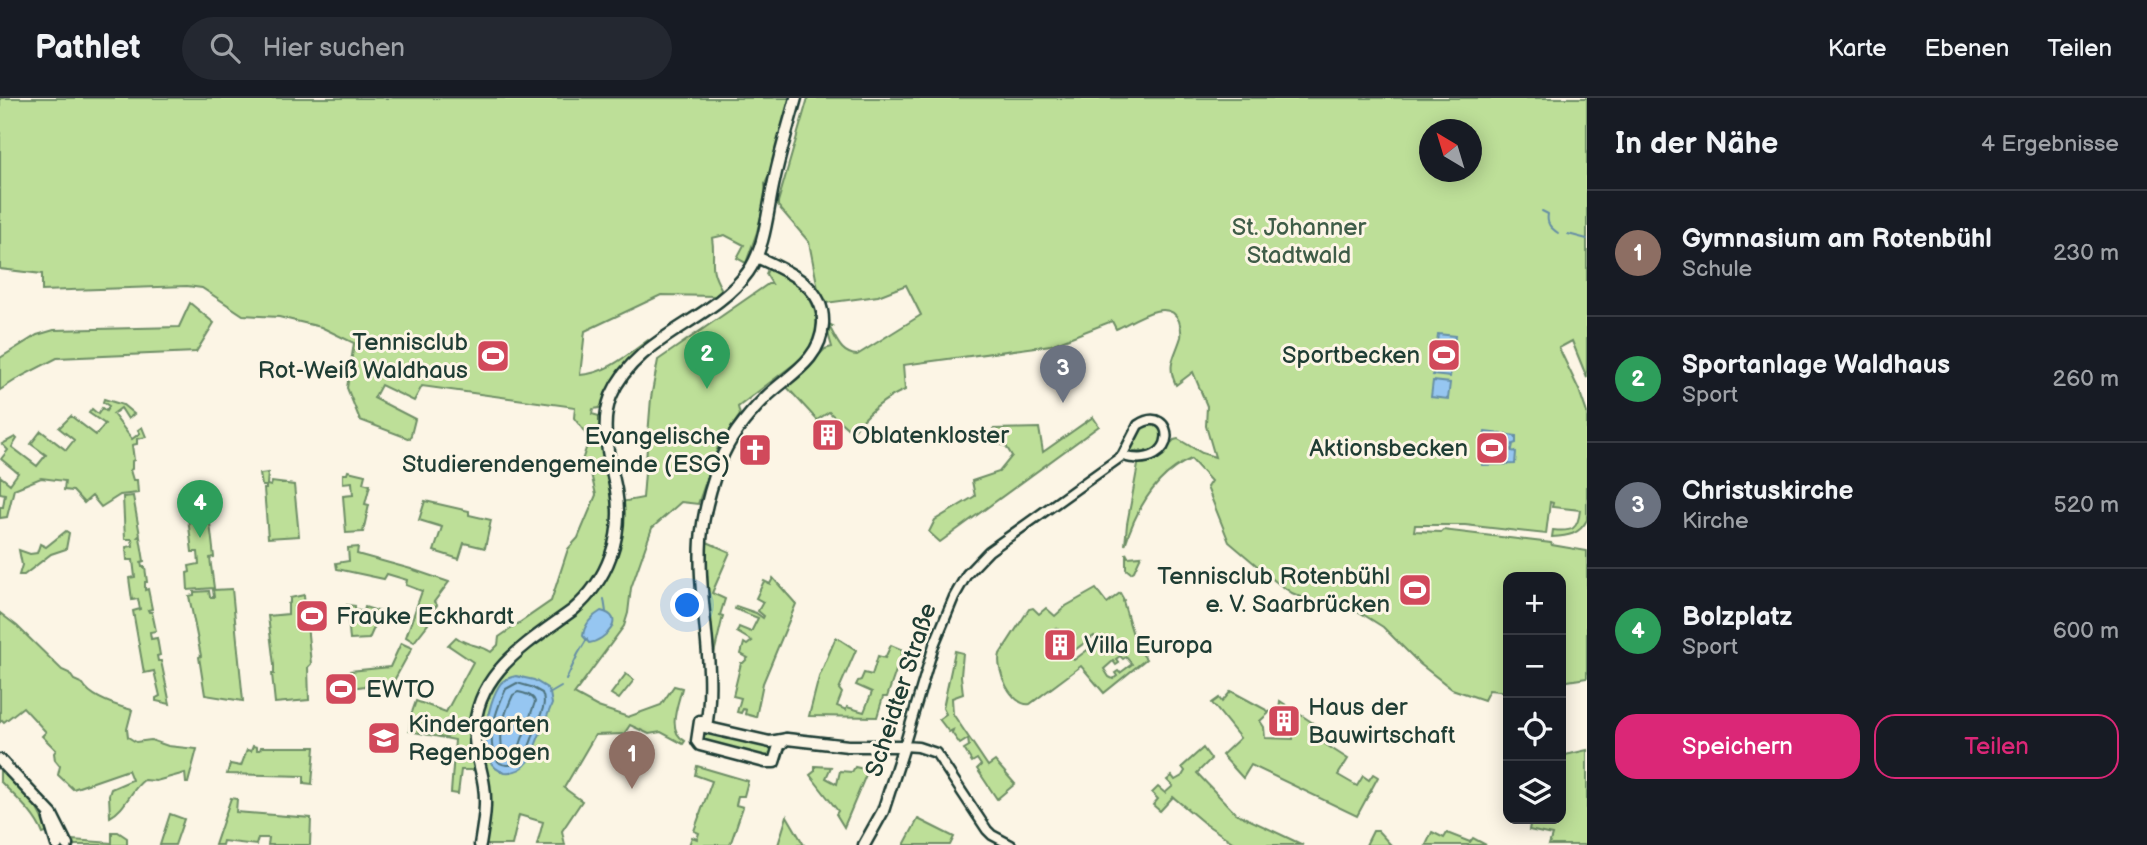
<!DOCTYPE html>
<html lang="de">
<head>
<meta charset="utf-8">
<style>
	body { margin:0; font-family:"Balsamiq Sans",sans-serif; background:#242831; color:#f1f3f6 }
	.controls { position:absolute; right:21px; bottom:21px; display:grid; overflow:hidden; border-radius:14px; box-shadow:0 4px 18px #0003 }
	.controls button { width:63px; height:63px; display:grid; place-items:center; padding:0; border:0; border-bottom:2px solid #363941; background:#171b24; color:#f1f3f6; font:35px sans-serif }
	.compass { position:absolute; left:1419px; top:21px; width:63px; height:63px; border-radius:50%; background:#171b24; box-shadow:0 4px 18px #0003; rotate:322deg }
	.you { position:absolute; left:688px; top:508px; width:24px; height:24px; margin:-18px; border:5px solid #fff; border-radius:50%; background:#1a73e8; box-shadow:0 0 0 10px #1a73e833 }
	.badge { display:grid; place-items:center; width:46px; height:46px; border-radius:50%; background:#db2777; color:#fff; font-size:23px; font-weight:700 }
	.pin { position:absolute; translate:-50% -58px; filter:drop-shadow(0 2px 4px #0008) }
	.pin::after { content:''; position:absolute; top:37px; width:24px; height:21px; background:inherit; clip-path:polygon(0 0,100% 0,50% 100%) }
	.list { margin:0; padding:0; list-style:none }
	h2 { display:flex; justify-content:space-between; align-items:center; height:91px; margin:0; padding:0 28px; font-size:30px }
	h2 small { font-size:23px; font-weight:400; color:#9ea1a6 }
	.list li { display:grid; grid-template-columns:46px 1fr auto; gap:21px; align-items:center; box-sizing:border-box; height:126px; padding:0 28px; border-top:2px solid #363941 }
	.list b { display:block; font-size:26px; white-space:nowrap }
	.list p { margin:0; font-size:23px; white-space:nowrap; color:#9ea1a6 }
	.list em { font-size:23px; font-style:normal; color:#9ea1a6 }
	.actions { display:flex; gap:14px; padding:21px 28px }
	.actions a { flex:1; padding:16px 0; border:2px solid #db2777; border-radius:21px; text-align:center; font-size:24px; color:#db2777 }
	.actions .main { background:#db2777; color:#fff }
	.icon { flex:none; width:38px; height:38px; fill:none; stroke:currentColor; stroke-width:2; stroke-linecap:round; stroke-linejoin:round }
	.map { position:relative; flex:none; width:1587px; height:747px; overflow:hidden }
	header { display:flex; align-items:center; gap:42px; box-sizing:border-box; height:98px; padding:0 35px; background:#171b24; border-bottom:2px solid #363941 }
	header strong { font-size:33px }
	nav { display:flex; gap:38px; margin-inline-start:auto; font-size:24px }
	.search { width:490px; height:63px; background:#242831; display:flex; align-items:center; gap:18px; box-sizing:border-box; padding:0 24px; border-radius:38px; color:#9ea1a6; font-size:26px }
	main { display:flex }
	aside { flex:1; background:#171b24 }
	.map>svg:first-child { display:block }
	.green { fill:#bddf98; stroke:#6e8e66; stroke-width:2; fill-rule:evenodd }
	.water { fill:#96c6f1; stroke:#668fa5; stroke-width:2 }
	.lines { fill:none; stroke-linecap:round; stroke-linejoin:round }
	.shore { stroke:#4f7480; stroke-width:2 }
	.stream { stroke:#668fa5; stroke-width:2 }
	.minor-casing { stroke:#1f3d34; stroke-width:13 }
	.major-casing { stroke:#1f3d34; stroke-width:15 }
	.minor { stroke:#fcf5e5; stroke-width:8 }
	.major { stroke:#fcf5e5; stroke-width:10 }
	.labels { text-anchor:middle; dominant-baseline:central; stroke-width:6; stroke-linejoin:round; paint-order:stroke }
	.park-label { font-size:24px; fill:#3f5d48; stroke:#fcf5e5 }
	.poi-label { font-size:24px; fill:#1f3d34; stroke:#fcf5e5; text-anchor:start }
	.street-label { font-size:24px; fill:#1f3d34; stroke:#fcf5e5 }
</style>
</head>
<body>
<header>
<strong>Pathlet</strong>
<div class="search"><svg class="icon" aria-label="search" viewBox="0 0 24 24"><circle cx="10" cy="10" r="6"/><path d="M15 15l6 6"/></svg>Hier suchen</div>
<nav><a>Karte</a><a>Ebenen</a><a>Teilen</a></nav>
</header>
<main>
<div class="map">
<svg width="1587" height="747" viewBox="0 0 1587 747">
	<rect width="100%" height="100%" fill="#fcf5e5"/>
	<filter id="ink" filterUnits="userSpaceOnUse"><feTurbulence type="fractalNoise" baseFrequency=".0143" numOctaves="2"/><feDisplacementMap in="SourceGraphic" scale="14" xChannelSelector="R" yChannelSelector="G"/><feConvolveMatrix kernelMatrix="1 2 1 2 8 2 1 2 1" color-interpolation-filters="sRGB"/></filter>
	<g filter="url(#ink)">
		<!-- green -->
		<g class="green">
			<path d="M 0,0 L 792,0 L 775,65 L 765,86 L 766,98 L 757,134 L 746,165 L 737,160 L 744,147 L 725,137 L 712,140 C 716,164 707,167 722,192 L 715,198 L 661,197 L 585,233 L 580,277 C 607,275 626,258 648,242 L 651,245 L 604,306 L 599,310 L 593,311 L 592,316 L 599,318 L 615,418 L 611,447 L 595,483 L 580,501 L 496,568 L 485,583 L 471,617 L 465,627 L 469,631 L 476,672 L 461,672 L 458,696 L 451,695 L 455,642 L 409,633 L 410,620 L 416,603 L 446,614 L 473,564 L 448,547 L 456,539 C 469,549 479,546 491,554 L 498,547 L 499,539 L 551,503 L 568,451 L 578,440 L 596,397 L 590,371 L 581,372 C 580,360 590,348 587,339 C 585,333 578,325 574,320 L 575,309 L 422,288 L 414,303 L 381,287 L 374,300 L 415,321 L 410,341 L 360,322 L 347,290 L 354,245 L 321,229 L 279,219 L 243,217 L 202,190 L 187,188 L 42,193 L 42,176 L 0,171 Z"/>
			<path d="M 808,0 L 1587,0 L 1587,280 L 1572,243 L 1559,250 L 1579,292 L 1587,315 L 1587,422 C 1579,437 1568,438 1552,439 L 1553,432 C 1572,434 1578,432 1580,412 L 1552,409 L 1553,405 L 1550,404 L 1546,436 L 1465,427 L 1415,427 L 1414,433 L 1441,434 L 1443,432 L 1551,445 L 1552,447 L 1587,453 L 1587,580 L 1561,584 L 1561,479 L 1508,479 L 1508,594 L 1489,592 L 1484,602 L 1452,591 L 1420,566 L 1383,529 L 1356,512 L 1325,509 L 1292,495 L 1275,483 L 1229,444 L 1207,389 L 1211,383 L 1191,361 C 1156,376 1136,412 1125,447 L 1127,426 L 1138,367 L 1140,363 L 1158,358 L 1174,342 L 1178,341 L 1202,355 L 1215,359 L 1206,328 L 1207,308 L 1193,274 L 1176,287 C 1166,266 1175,259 1181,239 C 1182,233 1181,229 1179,223 C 1169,197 1132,224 1116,231 L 1112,223 L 1051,247 L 903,267 L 905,292 C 882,301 868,316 852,334 L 829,314 L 817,322 L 786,288 L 825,251 L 832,249 L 828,235 L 829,226 L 833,228 L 830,230 C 837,242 841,256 857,257 L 921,217 L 906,187 L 878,198 L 826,205 L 818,191 L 809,144 L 778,108 L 778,104 ZM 1430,32 L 1472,32 L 1472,74 L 1430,74 Z"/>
			<path d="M 768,171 C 777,176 789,180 797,187 C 821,207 823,237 802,260 L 738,309 L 740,317 L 718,349 L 698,406 L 681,404 L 652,430 L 631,490 L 628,515 L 624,528 L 574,596 L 598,609 L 628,619 L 661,607 L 674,588 L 682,590 C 678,607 666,633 685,643 L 683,646 L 661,634 L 649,636 L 630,627 L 624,636 L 595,637 L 564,690 L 582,703 L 562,733 L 565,747 L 537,747 L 543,724 L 519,717 L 512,747 L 485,747 L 489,719 L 490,697 L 478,630 L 482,605 L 508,565 L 601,487 L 621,404 L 643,400 L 651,300 L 658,262 L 768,186 L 772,186 L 766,176 Z"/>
			<polygon points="190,205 214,225 196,254 57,260 22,278 0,292 0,260 37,237 54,232 179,229"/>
			<polygon points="104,301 123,307 134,316 128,321 121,310 113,316 132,341 140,335 138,332 142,329 146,339 137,341 137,346 132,347 134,362 132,363 132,371 130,372 133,382 137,382 138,395 120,397 101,409 92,398 84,405 73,393 64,392 65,383 41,380 14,391 7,419 0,420 0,409 3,409 5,396 0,395 0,378 10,386 18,375 1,361 8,352 2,346 15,339 17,341 12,349 37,368 46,357 31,346 41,333 66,352 74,342 59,330 71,318 96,337 105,326 89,315 92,311 98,316 102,310 106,313 109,308 103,304"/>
			<polygon points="1093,319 1099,328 940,444 929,434 935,422 975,398 972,383 999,374 1012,358 1006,348 993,344 993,331 1039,330 1043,354"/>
			<polygon points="1150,325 1162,331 1164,343 1156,352 1132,354 1129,352 1138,331"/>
			<polygon points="348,373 365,377 363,385 370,387 365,406 369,407 363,434 346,435 343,398 353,397 352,384 343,385 343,376 347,376"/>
			<polygon points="268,375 267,387 271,388 272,384 294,387 299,438 268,440 264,391 266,391 266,388 262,388 260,376"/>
			<polygon points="133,398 140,437 138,439 140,439 144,463 141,464 142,469 145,469 147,484 145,484 145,492 148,491 152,511 148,512 149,514 152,514 156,533 150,534 151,541 157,540 160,557 157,558 158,563 161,563 170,606 156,603 156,600 160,598 154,573 144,575 133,513 140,511 138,501 132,502 129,480 135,479 133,462 127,462 126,449 133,448 132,441 125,441 123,399"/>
			<polygon points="207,400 214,459 210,460 214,490 188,492 187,475 190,474 189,468 199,466 198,454 192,454 186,402"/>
			<polygon points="425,403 469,413 469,417 491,422 485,450 464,445 459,461 434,453 442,429 419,422"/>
			<polygon points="66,433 69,435 66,451 51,456 24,477 19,477 22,467 19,452 30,456 37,455 40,446 46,449"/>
			<polygon points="707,444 730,454 712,495 725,501 720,517 723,518 713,560 707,477"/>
			<polygon points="358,449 357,456 411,471 449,484 434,504 437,507 425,523 428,526 414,544 406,539 422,493 406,487 407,482 387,476 384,481 337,471 336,465 349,463 348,450"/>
			<polygon points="1126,455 1128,459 1141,458 1134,473 1131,475 1126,471"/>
			<polygon points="773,480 796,506 763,585 756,619 745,616 746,612 743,611 741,615 737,614 741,600 733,598 741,565 743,565 748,560 741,556 744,545 747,547 752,543 737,534 739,529 751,534 758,520 735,511 736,508 756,515 763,520 764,518 758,513 763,504 756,500 764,483 770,486"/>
			<polygon points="232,491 243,603 205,597 199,559 201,558 189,498 194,497 194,494 209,493 210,499 214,499 213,492"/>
			<path d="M 1096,491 L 1107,505 L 1120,495 L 1124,502 L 1123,503 C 1129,523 1133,544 1146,561 L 1104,595 L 1081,568 L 1030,606 C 1012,609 995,572 1000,556 L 1029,511 L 1033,510 L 1039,516 L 1046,510 L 1055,518 L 1066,508 ZM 1057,530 L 1061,536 L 1059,537 L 1072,554 L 1094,538 L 1098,544 L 1074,562 L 1067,554 L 1063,557 L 1058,551 L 1052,550 L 1054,546 L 1049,539 L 1051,537 L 1050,535 ZM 1120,558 L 1123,561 L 1126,559 L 1132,566 L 1120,575 L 1118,573 L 1115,575 L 1117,578 L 1113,581 L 1109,579 L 1104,571 L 1113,563 L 1116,567 L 1119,565 L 1116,561 Z"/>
			<polygon points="304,497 305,512 299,513 300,517 306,517 311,566 308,569 309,602 275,605 272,576 274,576 274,567 268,518 288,516 288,506 290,505 290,500"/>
			<polygon points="347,507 355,508 355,512 364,514 365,509 381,514 369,541 350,542"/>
			<path d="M 0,515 L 17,528 L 62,572 L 69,575 L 74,582 L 83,586 C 91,600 117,608 132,612 L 127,631 L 128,639 L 136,644 L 151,642 L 168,648 L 197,651 L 188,685 L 186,685 L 185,675 L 156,683 L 144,682 C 130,692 126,711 110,719 L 109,697 L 111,691 L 132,682 L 128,672 L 73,691 L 58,677 L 60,668 L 55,662 L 54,655 L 56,652 L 42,638 L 46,634 L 23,609 L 4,624 L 2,622 L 0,624 Z"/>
			<polygon points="836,539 856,552 839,591 842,595 837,608 846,612 847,609 864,614 872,594 856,587 858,583 861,582 864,575 872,577 878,558 885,560 891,547 903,552 887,599 883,599 877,619 809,618 819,579"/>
			<polygon points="401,545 412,550 391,588 372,587 351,590 350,573 390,569"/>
			<polygon points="955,553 963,555 961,578 963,596 952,600 953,616 988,668 995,663 1015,686 997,701 977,671 981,667 977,661 972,664 964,651 969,648 968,641 960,646 952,635 953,632 949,634 939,621 946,616 943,610"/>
			<polygon points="626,576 634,582 619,601 611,596"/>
			<polygon points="1231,593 1270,614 1260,623 1264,629 1265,640 1293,641 1293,615 1279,614 1280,603 1322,631 1317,641 1348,661 1338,677 1357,688 1363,678 1369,682 1373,676 1378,679 1357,718 1251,667 1243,680 1222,657 1240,640 1212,605 1219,600 1222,604"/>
			<polygon points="704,634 773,648 772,661 703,645 701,640"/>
			<polygon points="253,648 257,649 257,652 260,652 261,649 315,649 312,686 304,685 304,678 227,676 230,666 241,668 247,652 251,653"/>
			<polygon points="1203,650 1211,661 1197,675 1235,715 1303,747 1237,747 1204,725 1173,699 1160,713 1153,707 1158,701 1152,695 1158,689 1165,695 1173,688 1167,682 1172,678 1175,682 1182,678 1185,673 1182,669"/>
			<polygon points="1587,652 1587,747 1549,747 1552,737 1529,732 1531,721 1561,721 1561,658"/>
			<polygon points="697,668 748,683 744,698 738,698 736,707 743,709 730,747 689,747 692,739 697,741 699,735 694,733 712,683 695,677"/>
			<polygon points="815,668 831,669 826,680 837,686 840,673 852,674 855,669 868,672 844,729 836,716 838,713 810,677 815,673"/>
			<path d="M 0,671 L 35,707 L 49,734 L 43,736 C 34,714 16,700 0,683 Z"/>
			<polygon points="231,700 237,701 236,714 311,720 310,747 268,747 269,740 258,740 256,747 223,743 222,747 215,747"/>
			<polygon points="170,716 184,721 175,747 160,747"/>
			<polygon points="787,718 804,747 778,747"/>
			<polygon points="918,721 954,739 950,747 904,747"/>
			<polygon points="1373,733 1378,733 1391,747 1366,747"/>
			<polygon points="112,734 118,734 127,740 127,747 74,747 73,742 112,745"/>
			<polygon points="1432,734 1444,740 1447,735 1470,744 1473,740 1486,747 1426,747"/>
		</g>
		<!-- water -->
		<g class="water">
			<polygon points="1438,236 1455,238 1450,279 1433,277"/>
			<polygon points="1433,283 1450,285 1448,301 1431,299"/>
			<polygon points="1485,334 1516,338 1516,345 1513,346 1512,351 1500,350 1516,354 1515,366 1482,367"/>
			<path d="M 601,513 C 628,519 605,543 589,545 L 583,538 C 584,527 592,518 601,513 Z"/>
			<path d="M 516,578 L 534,582 L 547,590 L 550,595 L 552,606 L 529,663 C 523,671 516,675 505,674 C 473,669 487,603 501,585 C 505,581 511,579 516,578 Z"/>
		</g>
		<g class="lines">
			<!-- shore -->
			<g class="shore">
				<path d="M 517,585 L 531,589 L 542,595 C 547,606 541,615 537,626 C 532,639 527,668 508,667 C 502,667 497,664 495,659 C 486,638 497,610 506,591 Z"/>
				<path d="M 518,594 C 524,595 534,598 535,604 L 520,647 L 514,657 L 508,658 L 503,656 C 498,635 504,616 513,597 Z"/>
			</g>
			<!-- stream -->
			<g class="stream">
				<path d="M 1542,113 L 1548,116 C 1546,126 1551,130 1558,135"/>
				<polyline points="1568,136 1587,141"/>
				<polyline points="604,501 606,514"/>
				<polyline points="566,582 578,556 587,541"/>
				<polyline points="549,596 561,589"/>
			</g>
			<defs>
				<path id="minor" d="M 1011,747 L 992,737 L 987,732 L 936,655 L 918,649 L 904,648 L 934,547 L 954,499 L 967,476 L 989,453 L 1122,358 L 1138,327 C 1175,303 1182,374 1122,358"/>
				<g id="major">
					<polyline points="700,623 697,643 700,647 765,664 774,664 779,648 786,641"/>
					<polyline points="700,628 770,644 787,641 848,648 904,648 883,713 864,747"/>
					<path d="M 706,629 C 717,567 697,504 701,442 C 703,417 711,388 720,364 C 729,340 748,317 766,299 C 789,277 821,262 823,226 C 825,187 786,173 757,159"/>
					<polyline points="0,662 52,717 67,747"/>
					<polyline points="49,721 57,747"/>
					<path d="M 480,747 C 483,728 487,708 484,688 C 482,673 476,657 475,641 C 471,577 528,545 573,512 C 608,482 624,438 616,392 C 610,361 599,329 611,298 C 636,238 712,224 748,174 C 765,150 767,116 773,88 C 779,58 788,29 796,0"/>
				</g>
			</defs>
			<!-- minor casing -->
			<use href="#minor" class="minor-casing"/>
			<!-- major casing -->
			<use href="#major" class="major-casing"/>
			<!-- minor -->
			<use href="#minor" class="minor"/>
			<!-- major -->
			<use href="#major" class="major"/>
		</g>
	</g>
	<!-- icons -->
	<defs>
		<symbol id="stadium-square" viewBox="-11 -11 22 22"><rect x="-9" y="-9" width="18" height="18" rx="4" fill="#d1495b" stroke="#fcf5e5"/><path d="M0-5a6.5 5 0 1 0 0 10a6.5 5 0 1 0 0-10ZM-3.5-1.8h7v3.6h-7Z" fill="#fff"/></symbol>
		<symbol id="building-square" viewBox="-11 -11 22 22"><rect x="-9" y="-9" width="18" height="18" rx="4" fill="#d1495b" stroke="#fcf5e5"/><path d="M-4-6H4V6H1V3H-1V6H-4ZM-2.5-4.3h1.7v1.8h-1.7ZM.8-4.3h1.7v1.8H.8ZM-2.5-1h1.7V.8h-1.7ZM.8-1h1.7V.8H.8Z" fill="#fff"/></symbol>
		<symbol id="church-square" viewBox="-11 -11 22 22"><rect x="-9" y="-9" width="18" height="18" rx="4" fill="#d1495b" stroke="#fcf5e5"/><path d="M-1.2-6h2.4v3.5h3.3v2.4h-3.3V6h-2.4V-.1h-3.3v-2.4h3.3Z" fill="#fff"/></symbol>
		<symbol id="school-square" viewBox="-11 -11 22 22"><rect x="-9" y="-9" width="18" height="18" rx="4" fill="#d1495b" stroke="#fcf5e5"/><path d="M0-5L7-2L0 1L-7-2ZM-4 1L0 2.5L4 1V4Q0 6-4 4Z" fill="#fff"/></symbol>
	</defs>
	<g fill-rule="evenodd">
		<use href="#stadium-square" x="1425" y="238" width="38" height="38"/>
		<use href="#stadium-square" x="474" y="239" width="38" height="38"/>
		<use href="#building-square" x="809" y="318" width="38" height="38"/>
		<use href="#stadium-square" x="1473" y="331" width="38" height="38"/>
		<use href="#church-square" x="736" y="333" width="38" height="38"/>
		<use href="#stadium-square" x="1396" y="473" width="38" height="38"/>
		<use href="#stadium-square" x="293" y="499" width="38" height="38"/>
		<use href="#building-square" x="1041" y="528" width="38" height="38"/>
		<use href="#stadium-square" x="322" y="572" width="38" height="38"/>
		<use href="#building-square" x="1265" y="604" width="38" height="38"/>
		<use href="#school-square" x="365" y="621" width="38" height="38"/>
	</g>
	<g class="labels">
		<!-- park labels -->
		<g class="park-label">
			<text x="1299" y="129">St. Johanner<tspan x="1299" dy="28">Stadtwald</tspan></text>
		</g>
		<!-- poi labels -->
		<g class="poi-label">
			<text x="468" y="244" text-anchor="end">Tennisclub<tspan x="468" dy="28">Rot-Weiß Waldhaus</tspan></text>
			<text x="1420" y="257" text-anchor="end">Sportbecken</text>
			<text x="852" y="337">Oblatenkloster</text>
			<text x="730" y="338" text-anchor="end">Evangelische<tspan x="730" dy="28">Studierendengemeinde (ESG)</tspan></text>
			<text x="1468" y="350" text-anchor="end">Aktionsbecken</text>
			<text x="1390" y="478" text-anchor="end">Tennisclub Rotenbühl<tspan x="1390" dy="28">e. V. Saarbrücken</tspan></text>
			<text x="336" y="518">Frauke Eckhardt</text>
			<text x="1084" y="547">Villa Europa</text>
			<text x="366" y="591">EWTO</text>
			<text x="1308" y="609">Haus der<tspan x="1308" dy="28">Bauwirtschaft</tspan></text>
			<text x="408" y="626">Kindergarten<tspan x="408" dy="28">Regenbogen</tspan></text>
		</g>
		<!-- street labels -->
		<g class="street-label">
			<text transform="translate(901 592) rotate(-72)">Scheidter Straße</text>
		</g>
	</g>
</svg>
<div class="controls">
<button>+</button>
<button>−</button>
<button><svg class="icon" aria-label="locate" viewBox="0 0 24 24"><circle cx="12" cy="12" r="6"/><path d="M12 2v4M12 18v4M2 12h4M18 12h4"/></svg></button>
<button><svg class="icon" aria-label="layers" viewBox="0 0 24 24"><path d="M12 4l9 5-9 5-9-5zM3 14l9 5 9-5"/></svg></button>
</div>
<svg class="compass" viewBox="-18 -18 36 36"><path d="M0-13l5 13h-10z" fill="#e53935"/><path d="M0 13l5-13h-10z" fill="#9ea1a6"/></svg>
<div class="you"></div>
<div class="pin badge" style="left:632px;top:691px;background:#8d6e63">1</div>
<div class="pin badge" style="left:707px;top:291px;background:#2e9e5b">2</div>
<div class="pin badge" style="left:1063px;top:305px;background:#6b7280">3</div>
<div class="pin badge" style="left:200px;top:440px;background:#2e9e5b">4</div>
</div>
<aside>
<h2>In der Nähe<small>4 Ergebnisse</small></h2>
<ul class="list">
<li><span class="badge" style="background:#8d6e63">1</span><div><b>Gymnasium am Rotenbühl</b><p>Schule</p></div><em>230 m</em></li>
<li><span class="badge" style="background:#2e9e5b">2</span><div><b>Sportanlage Waldhaus</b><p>Sport</p></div><em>260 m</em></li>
<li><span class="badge" style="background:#6b7280">3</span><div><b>Christuskirche</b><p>Kirche</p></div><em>520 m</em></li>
<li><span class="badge" style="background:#2e9e5b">4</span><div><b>Bolzplatz</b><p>Sport</p></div><em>600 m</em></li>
</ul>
<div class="actions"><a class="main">Speichern</a><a>Teilen</a></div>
</aside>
</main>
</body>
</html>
